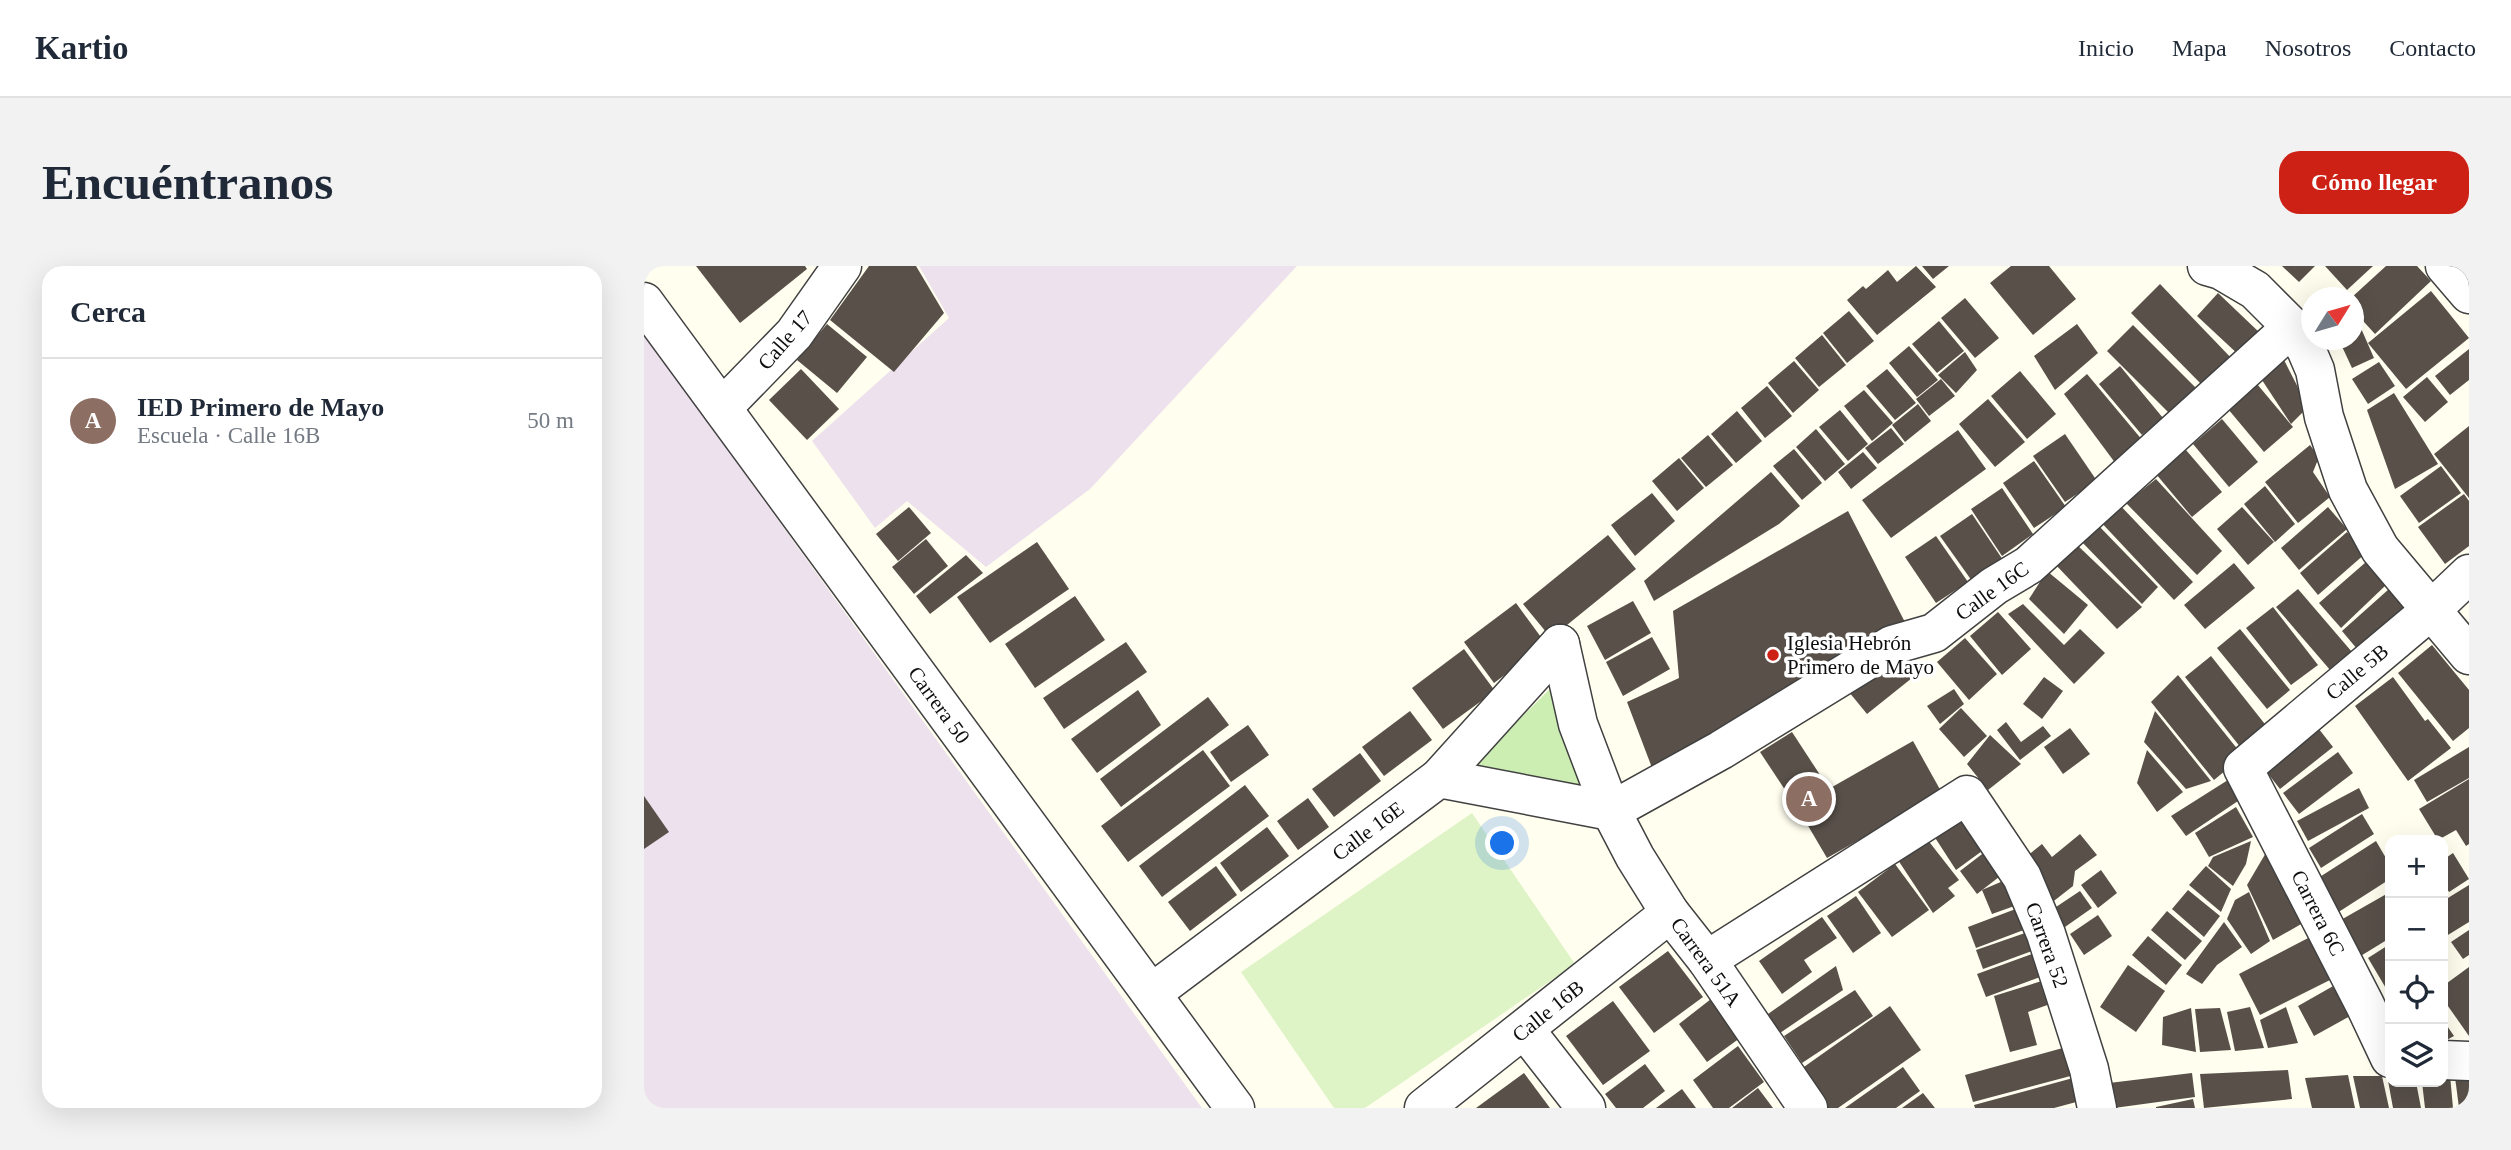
<!DOCTYPE html>
<html lang="es">
<head>
<meta charset="utf-8">
<style>
	body { margin:0; font-family:"Times New Roman",serif; background:#f2f2f3; color:#1f2937 }
	.controls { position:absolute; right:21px; bottom:21px; display:grid; overflow:hidden; border-radius:14px; box-shadow:0 7px 28px #0002 }
	.controls button { width:63px; height:63px; display:grid; place-items:center; padding:0; border:0; border-bottom:2px solid #e0e1e3; background:#fff; color:#1f2937; font:35px sans-serif }
	.compass { position:absolute; left:1657px; top:21px; width:63px; height:63px; border-radius:50%; background:#fff; box-shadow:0 7px 28px #0002; rotate:53deg }
	.you { position:absolute; left:859px; top:578px; width:24px; height:24px; margin:-18px; border:5px solid #fff; border-radius:50%; background:#1a73e8; box-shadow:0 0 0 10px #1a73e833 }
	.badge { display:grid; place-items:center; width:46px; height:46px; border-radius:50%; background:#cd2116; color:#fff; font-size:23px; font-weight:700 }
	.pin { position:absolute; translate:-50% -50%; border:4px solid #fff; box-shadow:0 2px 7px #0006 }
	.list { margin:0; padding:0; list-style:none }
	h2 { display:flex; justify-content:space-between; align-items:center; height:91px; margin:0; padding:0 28px; font-size:30px }
	h2 small { font-size:23px; font-weight:400; color:#747a83 }
	.list li { display:grid; grid-template-columns:46px 1fr auto; gap:21px; align-items:center; box-sizing:border-box; height:126px; padding:0 28px; border-top:2px solid #e0e1e3 }
	.list b { display:block; font-size:26px; white-space:nowrap }
	.list p { margin:0; font-size:23px; white-space:nowrap; color:#747a83 }
	.list em { font-size:23px; font-style:normal; color:#747a83 }
	.icon { flex:none; width:38px; height:38px; fill:none; stroke:currentColor; stroke-width:2; stroke-linecap:round; stroke-linejoin:round }
	.map { position:relative; flex:none; width:1825px; height:842px; overflow:hidden; border-radius:21px }
	header { display:flex; align-items:center; gap:42px; box-sizing:border-box; height:98px; padding:0 35px; background:#fff; border-bottom:2px solid #e0e1e3 }
	header strong { font-size:33px }
	nav { display:flex; gap:38px; margin-inline-start:auto; font-size:24px }
	.intro { display:flex; align-items:center; justify-content:space-between; box-sizing:border-box; height:168px; padding:0 42px }
	h1 { margin:0; font-size:49px }
	.button { padding:18px 32px; border-radius:21px; background:#cd2116; color:#fff; font-size:24px; font-weight:700 }
	main { display:flex; gap:42px; padding:0 42px }
	aside { flex:1; background:#fff; border-radius:21px; box-shadow:0 7px 28px #0002 }
	.map>svg:first-child { display:block }
	.industrial { fill:#ede1ed }
	.green { fill:#cceeb3 }
	.pitch { fill:#dff4c6 }
	.building { fill:#585049 }
	.lines { fill:none; stroke-linecap:round; stroke-linejoin:round }
	.minor-casing { stroke:#414141; stroke-width:41 }
	.minor { stroke:#fff; stroke-width:38 }
	.poi-dot { fill:#cd2116; stroke:#fff; stroke-width:2.5 }
	.labels { text-anchor:middle; dominant-baseline:central; stroke-width:7; stroke-linejoin:round; paint-order:stroke }
	.street-label { font-size:21px; fill:#0e0e0e; stroke:#fff }
	.poi-label { font-size:21px; fill:#0e0e0e; stroke:#fff; text-anchor:start }
</style>
</head>
<body>
<header>
<strong>Kartio</strong>
<nav><a>Inicio</a><a>Mapa</a><a>Nosotros</a><a>Contacto</a></nav>
</header>
<div class="intro"><h1>Encuéntranos</h1><a class="button">Cómo llegar</a></div>
<main>
<aside>
<h2>Cerca<small></small></h2>
<ul class="list">
<li><span class="badge" style="background:#8d6e63">A</span><div><b>IED Primero de Mayo</b><p>Escuela · Calle 16B</p></div><em>50 m</em></li>
</ul>
</aside>
<div class="map">
<svg width="1825" height="842" viewBox="0 0 1825 842">
	<rect width="100%" height="100%" fill="#fffeef"/>
	<!-- industrial -->
	<g class="industrial">
		<polygon points="275,0 653,0 446,223 342,301 263,235 231,262 168,175 305,52"/>
		<polygon points="0,68 558,842 0,842"/>
	</g>
	<!-- green -->
	<polygon class="green" points="906,423 936,521 826,502"/>
	<!-- pitch -->
	<polygon class="pitch" points="828,547 931,698 721,842 690,842 597,706"/>
	<!-- building -->
	<g class="building">
		<polygon points="52,0 161,0 163,3 96,57"/>
		<polygon points="225,0 272,0 300,47 250,106 186,54"/>
		<polygon points="1272,0 1292,21 1233,69 1203,34 1219,20 1222,23 1244,4 1253,16"/>
		<polygon points="1278,0 1305,0 1289,13"/>
		<polygon points="1367,0 1405,0 1432,33 1389,69 1346,17"/>
		<polygon points="1638,0 1671,0 1655,16"/>
		<polygon points="1681,0 1729,0 1703,24"/>
		<polygon points="1742,0 1773,0 1787,15 1731,68 1710,45 1710,32 1707,32"/>
		<polygon points="1516,18 1592,97 1564,125 1487,47"/>
		<polygon points="1787,25 1825,72 1762,123 1724,77"/>
		<polygon points="1574,27 1617,68 1597,91 1553,50"/>
		<polygon points="1321,32 1355,72 1331,92 1297,52"/>
		<polygon points="1205,45 1230,75 1203,97 1179,67"/>
		<polygon points="1295,55 1320,85 1293,107 1268,78"/>
		<polygon points="183,58 223,91 193,127 153,94"/>
		<polygon points="1433,58 1454,87 1411,124 1390,90"/>
		<polygon points="1489,59 1555,125 1529,151 1463,85"/>
		<polygon points="1716,60 1730,92 1708,102 1695,74 1710,74 1710,63"/>
		<polygon points="1178,69 1202,99 1175,121 1151,92"/>
		<polygon points="1265,80 1294,114 1273,131 1245,97"/>
		<polygon points="1825,83 1825,114 1806,129 1791,110"/>
		<polygon points="1321,86 1333,104 1312,127 1294,109"/>
		<polygon points="1640,94 1664,141 1647,158 1616,111"/>
		<polygon points="1150,95 1175,124 1149,147 1124,117"/>
		<polygon points="1735,96 1751,120 1724,138 1708,113"/>
		<polygon points="1476,100 1519,152 1498,169 1455,118"/>
		<polygon points="157,103 195,143 163,174 125,134"/>
		<polygon points="1243,103 1272,137 1251,154 1222,120"/>
		<polygon points="1376,105 1412,148 1383,173 1347,130"/>
		<polygon points="1443,108 1499,175 1472,198 1420,128"/>
		<polygon points="1783,111 1804,136 1781,156 1759,131"/>
		<polygon points="1297,113 1311,130 1285,150 1272,133"/>
		<polygon points="1613,118 1649,161 1620,186 1584,143"/>
		<polygon points="1123,120 1148,150 1121,172 1097,142"/>
		<polygon points="1220,124 1249,157 1228,175 1200,140"/>
		<polygon points="1750,127 1794,198 1751,223 1723,144"/>
		<polygon points="1344,133 1381,176 1351,201 1315,158"/>
		<polygon points="1274,138 1287,155 1261,176 1248,159"/>
		<polygon points="1196,144 1224,178 1204,195 1175,161"/>
		<polygon points="1093,145 1118,175 1092,197 1067,168"/>
		<polygon points="1578,153 1614,196 1585,221 1549,178"/>
		<polygon points="1825,160 1825,232 1790,188"/>
		<polygon points="1247,162 1260,178 1234,198 1221,182"/>
		<polygon points="1172,163 1201,198 1181,215 1152,181"/>
		<polygon points="1314,164 1342,203 1247,272 1218,234"/>
		<polygon points="1421,168 1453,215 1421,236 1389,190"/>
		<polygon points="1064,169 1089,199 1062,221 1037,192"/>
		<polygon points="1666,179 1675,191 1669,206 1686,231 1654,257 1621,216"/>
		<polygon points="1150,183 1178,217 1158,234 1129,200"/>
		<polygon points="1542,184 1578,226 1548,251 1512,208"/>
		<polygon points="1219,186 1233,202 1207,223 1194,206"/>
		<polygon points="1035,192 1060,222 1033,245 1008,215"/>
		<polygon points="1390,195 1422,241 1390,262 1359,217"/>
		<polygon points="1797,200 1817,227 1775,257 1756,230"/>
		<polygon points="1127,206 1156,240 1135,258 1010,335 1000,315"/>
		<polygon points="1512,213 1578,285 1553,309 1482,237"/>
		<polygon points="1621,220 1651,258 1631,276 1600,238"/>
		<polygon points="1358,222 1389,268 1358,290 1327,243"/>
		<polygon points="1008,227 1031,255 991,290 967,259"/>
		<polygon points="1820,228 1825,235 1825,280 1801,298 1774,261"/>
		<polygon points="1472,235 1549,316 1530,334 1454,253"/>
		<polygon points="265,241 287,267 254,295 232,268"/>
		<polygon points="1598,241 1630,276 1604,299 1573,263"/>
		<polygon points="1684,241 1703,263 1655,304 1637,282"/>
		<polygon points="1204,245 1266,366 1010,507 983,436 1035,412 1029,345"/>
		<polygon points="1328,248 1359,294 1328,315 1296,270"/>
		<polygon points="1452,257 1514,321 1498,338 1435,273"/>
		<polygon points="1703,266 1722,287 1674,329 1656,307"/>
		<polygon points="964,269 992,303 907,372 879,338"/>
		<polygon points="1292,270 1324,316 1292,337 1261,291"/>
		<polygon points="282,273 304,300 270,328 248,301"/>
		<polygon points="393,276 425,323 346,377 313,331"/>
		<polygon points="1431,277 1498,341 1473,363 1410,297"/>
		<polygon points="322,289 339,307 286,348 272,330"/>
		<polygon points="1722,296 1742,319 1697,362 1675,337"/>
		<polygon points="1590,297 1611,322 1561,363 1540,339"/>
		<polygon points="1403,305 1444,339 1420,368 1385,333"/>
		<polygon points="1654,323 1714,393 1693,412 1632,341"/>
		<polygon points="1745,323 1766,346 1719,390 1698,365"/>
		<polygon points="431,330 461,374 391,422 361,378"/>
		<polygon points="989,335 1007,367 961,394 943,360"/>
		<polygon points="872,337 902,378 850,417 820,376"/>
		<polygon points="1379,338 1420,379 1436,363 1461,387 1430,418 1364,348"/>
		<polygon points="1629,341 1674,399 1647,419 1602,362"/>
		<polygon points="1354,346 1387,383 1358,409 1326,370"/>
		<polygon points="1596,363 1646,424 1623,443 1573,382"/>
		<polygon points="1008,371 1026,403 979,430 962,396"/>
		<polygon points="1321,372 1353,408 1325,434 1293,396"/>
		<polygon points="482,376 503,406 420,463 399,432"/>
		<polygon points="1788,379 1825,424 1825,462 1809,475 1754,407"/>
		<polygon points="820,383 851,425 799,463 768,422"/>
		<polygon points="1567,390 1624,462 1597,482 1541,411"/>
		<polygon points="1259,392 1268,412 1223,448 1205,426"/>
		<polygon points="1534,409 1599,490 1570,514 1507,436"/>
		<polygon points="1400,411 1419,425 1398,453 1379,438"/>
		<polygon points="1749,411 1781,455 1784,453 1807,482 1764,515 1711,440"/>
		<polygon points="1310,423 1320,438 1296,458 1283,440"/>
		<polygon points="494,424 517,459 453,507 427,473"/>
		<polygon points="564,431 585,459 477,541 456,513"/>
		<polygon points="1317,442 1343,470 1320,491 1295,463"/>
		<polygon points="766,445 788,474 740,510 718,481"/>
		<polygon points="1511,445 1567,515 1542,523 1500,476"/>
		<polygon points="1362,456 1377,476 1399,460 1407,470 1376,494 1353,464"/>
		<polygon points="1671,458 1689,481 1636,523 1618,500"/>
		<polygon points="604,459 625,489 587,516 566,486"/>
		<polygon points="1426,462 1446,488 1419,508 1400,481"/>
		<polygon points="1148,466 1180,515 1149,536 1116,486"/>
		<polygon points="1346,469 1377,498 1344,524 1323,498"/>
		<polygon points="1269,475 1298,527 1183,592 1153,541"/>
		<polygon points="1825,481 1825,512 1783,536 1770,514"/>
		<polygon points="559,484 586,520 484,596 457,560"/>
		<polygon points="1503,484 1539,526 1513,546 1493,517"/>
		<polygon points="1694,486 1709,507 1655,548 1639,527"/>
		<polygon points="716,487 737,515 690,551 668,523"/>
		<polygon points="1825,513 1825,578 1822,580 1812,564 1794,574 1775,543"/>
		<polygon points="1584,514 1594,535 1542,570 1527,550"/>
		<polygon points="601,519 625,550 518,631 495,600"/>
		<polygon points="1715,522 1725,542 1664,575 1653,555"/>
		<polygon points="0,530 25,566 0,583"/>
		<polygon points="664,532 685,561 654,584 633,555"/>
		<polygon points="1592,541 1609,571 1565,591 1551,567"/>
		<polygon points="1322,543 1349,577 1312,604 1288,567"/>
		<polygon points="1718,548 1730,568 1677,602 1665,582"/>
		<polygon points="623,561 645,590 597,626 576,597"/>
		<polygon points="1436,568 1453,589 1431,605 1429,620 1406,638 1378,594 1398,578 1408,591"/>
		<polygon points="1283,573 1315,614 1304,622 1311,630 1289,647 1254,594"/>
		<polygon points="1607,575 1602,598 1589,620 1564,600 1569,591"/>
		<polygon points="1732,575 1746,599 1746,613 1693,647 1671,614"/>
		<polygon points="1346,582 1364,604 1333,628 1316,605"/>
		<polygon points="1623,585 1659,657 1629,674 1603,619"/>
		<polygon points="1809,587 1825,613 1805,626 1799,616 1799,594"/>
		<polygon points="1251,598 1285,644 1248,671 1214,626"/>
		<polygon points="572,600 593,629 546,665 524,636"/>
		<polygon points="1562,600 1587,623 1577,646 1545,619"/>
		<polygon points="1457,604 1473,627 1454,642 1437,619"/>
		<polygon points="1366,612 1376,638 1348,648 1338,624"/>
		<polygon points="1825,619 1825,656 1799,672 1799,635"/>
		<polygon points="1544,624 1576,650 1560,671 1528,643"/>
		<polygon points="1436,625 1448,642 1421,661 1409,643"/>
		<polygon points="1605,626 1626,675 1607,688 1583,653 1591,634"/>
		<polygon points="1746,626 1746,672 1715,691 1695,655"/>
		<polygon points="1212,630 1237,667 1209,687 1183,650"/>
		<polygon points="1377,641 1385,662 1332,682 1324,661"/>
		<polygon points="1523,645 1558,675 1541,694 1507,664"/>
		<polygon points="1454,649 1468,670 1440,689 1426,668"/>
		<polygon points="1178,651 1193,672 1160,694 1168,706 1138,728 1115,695"/>
		<polygon points="1580,656 1598,681 1573,699 1558,718 1542,708"/>
		<polygon points="1825,664 1825,689 1819,693 1807,676"/>
		<polygon points="1384,666 1391,684 1339,703 1332,684"/>
		<polygon points="1504,670 1538,699 1522,719 1488,689"/>
		<polygon points="1668,670 1690,712 1616,749 1595,708"/>
		<polygon points="1746,678 1746,729 1724,692"/>
		<polygon points="1024,685 1059,731 1010,767 975,721"/>
		<polygon points="1391,687 1399,710 1342,731 1333,708"/>
		<polygon points="1484,699 1521,725 1492,766 1456,741"/>
		<polygon points="1192,700 1199,724 1136,767 1124,748"/>
		<polygon points="1825,701 1825,770 1799,733 1799,720"/>
		<polygon points="1401,714 1409,737 1384,746 1393,779 1366,786 1350,730"/>
		<polygon points="1691,719 1708,749 1670,770 1654,740"/>
		<polygon points="1211,724 1229,750 1158,797 1140,770"/>
		<polygon points="1067,733 1096,772 1063,796 1035,758"/>
		<polygon points="969,735 1006,785 959,819 922,770"/>
		<polygon points="1246,740 1277,784 1194,842 1174,842 1150,808"/>
		<polygon points="1606,741 1620,782 1591,785 1583,746"/>
		<polygon points="1642,741 1654,777 1624,782 1616,754"/>
		<polygon points="1547,742 1552,786 1518,779 1519,751"/>
		<polygon points="1576,742 1587,784 1556,786 1551,743"/>
		<polygon points="1799,754 1810,770 1799,776"/>
		<polygon points="1094,780 1120,816 1085,842 1069,842 1049,814"/>
		<polygon points="1426,780 1434,808 1329,836 1321,809"/>
		<polygon points="1001,798 1021,825 999,842 972,842 961,828"/>
		<polygon points="1259,801 1276,825 1252,842 1201,842"/>
		<polygon points="1644,804 1648,833 1560,842 1556,808"/>
		<polygon points="880,807 906,842 832,842"/>
		<polygon points="1548,807 1551,831 1470,842 1465,817"/>
		<polygon points="1746,808 1746,816 1772,816 1777,842 1749,842 1743,809"/>
		<polygon points="1704,809 1711,842 1668,842 1661,812"/>
		<polygon points="1806,809 1809,842 1781,842 1778,816 1799,816 1799,810"/>
		<polygon points="1825,809 1825,842 1815,842 1811,811"/>
		<polygon points="1709,810 1738,810 1745,842 1716,842"/>
		<polygon points="1429,812 1436,835 1410,842 1331,842 1330,839"/>
		<polygon points="1114,822 1129,842 1088,842"/>
		<polygon points="1038,823 1052,842 1012,842"/>
		<polygon points="1279,827 1291,842 1258,842"/>
		<polygon points="1549,833 1551,842 1512,842 1512,841"/>
	</g>
	<g class="lines">
		<defs>
			<g id="minor">
				<polyline points="1563,0 1577,4 1611,24 1648,61 1662,83 1671,104 1680,151 1704,224 1736,283 1825,389"/>
				<polyline points="1801,0 1825,28"/>
				<polyline points="0,36 591,842"/>
				<polyline points="78,142 150,68 198,0"/>
				<polyline points="916,378 934,458 967,545 991,591 1026,647 1063,694 1164,842"/>
				<polyline points="795,512 967,545 1077,484 1248,379 1290,367 1350,320 1385,299 1648,61"/>
				<polyline points="1063,694 1323,529 1378,611 1402,668 1445,803 1453,842"/>
				<polyline points="508,727 795,512 916,378"/>
				<polyline points="881,764 942,842"/>
				<polyline points="1746,792 1721,739 1599,502 1786,345 1825,308"/>
				<polyline points="1799,794 1825,795"/>
				<polyline points="780,842 1026,647"/>
			</g>
		</defs>
		<!-- minor casing -->
		<use href="#minor" class="minor-casing"/>
		<!-- minor -->
		<use href="#minor" class="minor"/>
	</g>
	<!-- markers -->
	<circle class="poi-dot" cx="1129" cy="389" r="7"/>
	<g class="labels">
		<!-- street labels -->
		<g class="street-label">
			<text transform="translate(141 74) rotate(-49)">Calle 17</text>
			<text transform="translate(1348 325) rotate(-36)">Calle 16C</text>
			<text transform="translate(1713 406) rotate(-40)">Calle 5B</text>
			<text transform="translate(295 439) rotate(54)">Carrera 50</text>
			<text transform="translate(724 565) rotate(-37)">Calle 16E</text>
			<text transform="translate(1674 647) rotate(63)">Carrera 6C</text>
			<text transform="translate(1403 679) rotate(70)">Carrera 52</text>
			<text transform="translate(1062 696) rotate(54)">Carrera 51A</text>
			<text transform="translate(904 745) rotate(-39)">Calle 16B</text>
		</g>
		<!-- poi labels -->
		<g class="poi-label">
			<text x="1143" y="377">Iglesia Hebrón<tspan x="1143" dy="24">Primero de Mayo</tspan></text>
		</g>
	</g>
</svg>
<div class="controls">
<button>+</button>
<button>−</button>
<button><svg class="icon" aria-label="locate" viewBox="0 0 24 24"><circle cx="12" cy="12" r="6"/><path d="M12 2v4M12 18v4M2 12h4M18 12h4"/></svg></button>
<button><svg class="icon" aria-label="layers" viewBox="0 0 24 24"><path d="M12 4l9 5-9 5-9-5zM3 14l9 5 9-5"/></svg></button>
</div>
<svg class="compass" viewBox="-18 -18 36 36"><path d="M0-13l5 13h-10z" fill="#e53935"/><path d="M0 13l5-13h-10z" fill="#747a83"/></svg>
<div class="you"></div>
<div class="pin badge" style="left:1165px;top:533px;background:#8d6e63">A</div>
</div>
</main>
</body>
</html>
